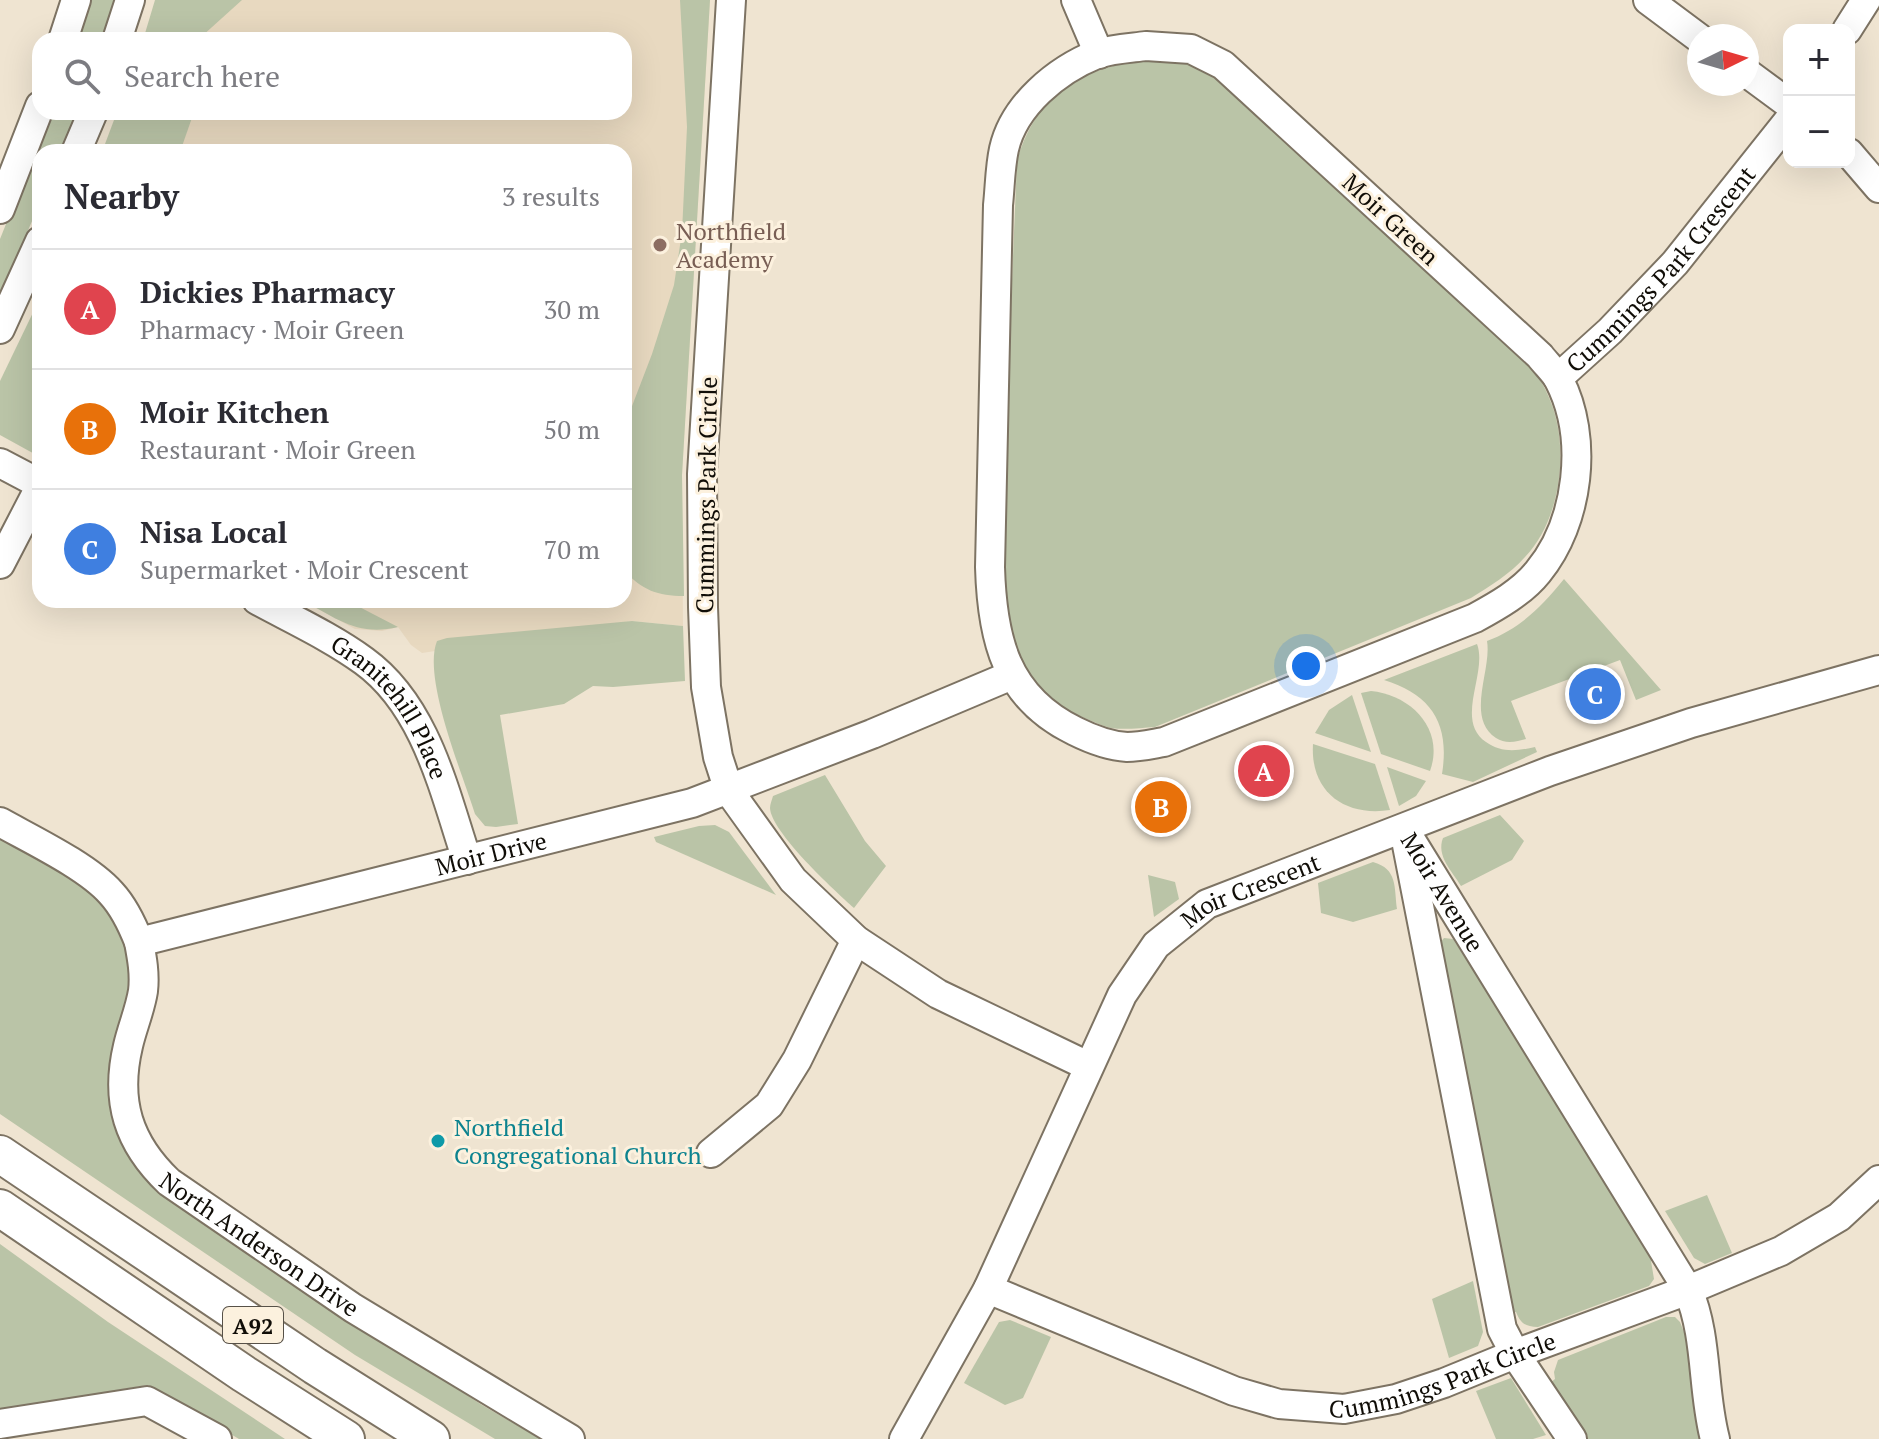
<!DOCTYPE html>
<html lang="en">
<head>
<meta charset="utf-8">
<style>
	body { margin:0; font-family:"PT Serif",serif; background:#f2f2f3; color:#2b2b33 }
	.controls { position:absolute; right:24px; top:24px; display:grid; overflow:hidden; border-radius:16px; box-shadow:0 8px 32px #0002 }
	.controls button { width:72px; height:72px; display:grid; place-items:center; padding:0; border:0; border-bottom:2px solid #e1e1e2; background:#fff; color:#2b2b33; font:40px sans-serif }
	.compass { position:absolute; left:1687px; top:24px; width:72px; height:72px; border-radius:50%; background:#fff; box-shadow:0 8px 32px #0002; rotate:85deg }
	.you { position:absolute; left:1306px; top:666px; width:28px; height:28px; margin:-20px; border:6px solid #fff; border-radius:50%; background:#1a73e8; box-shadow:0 0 0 12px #1a73e833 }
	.badge { display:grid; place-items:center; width:52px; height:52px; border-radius:50%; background:#7c3aed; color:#fff; font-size:26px; font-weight:700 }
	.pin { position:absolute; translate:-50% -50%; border:4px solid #fff; box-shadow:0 2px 8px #0006 }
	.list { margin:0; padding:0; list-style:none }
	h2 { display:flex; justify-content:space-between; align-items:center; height:104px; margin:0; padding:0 32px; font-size:34px }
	h2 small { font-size:26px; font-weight:400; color:#7c7c81 }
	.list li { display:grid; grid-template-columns:52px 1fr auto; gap:24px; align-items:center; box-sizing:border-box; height:120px; padding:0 32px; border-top:2px solid #e1e1e2 }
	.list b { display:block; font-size:30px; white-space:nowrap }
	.list p { margin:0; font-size:26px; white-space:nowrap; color:#7c7c81 }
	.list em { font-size:26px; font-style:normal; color:#7c7c81 }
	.icon { flex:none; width:44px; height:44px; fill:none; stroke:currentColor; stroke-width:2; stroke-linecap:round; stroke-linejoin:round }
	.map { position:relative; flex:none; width:1879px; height:1439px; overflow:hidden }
	.search { position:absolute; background:#fff; box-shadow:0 8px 32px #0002; left:32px; top:32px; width:600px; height:88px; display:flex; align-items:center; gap:20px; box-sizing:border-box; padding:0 28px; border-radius:24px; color:#7c7c81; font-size:30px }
	.panel { position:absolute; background:#fff; box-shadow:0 8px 32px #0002; left:32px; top:144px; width:600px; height:464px; border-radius:24px }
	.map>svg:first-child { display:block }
	.built { fill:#e8d9c0 }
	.green { fill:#bac4a7 }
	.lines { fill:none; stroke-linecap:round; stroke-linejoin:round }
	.minor-casing { stroke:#7d7363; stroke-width:32 }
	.major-casing { stroke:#7d7363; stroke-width:40 }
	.minor { stroke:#fff; stroke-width:28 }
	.major { stroke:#fff; stroke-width:36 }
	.education-dot { fill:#8d6e63; stroke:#fcf1de; stroke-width:3 }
	.culture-dot { fill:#0f9aa8; stroke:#fcf1de; stroke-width:3 }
	.labels { text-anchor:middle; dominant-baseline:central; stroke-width:6; stroke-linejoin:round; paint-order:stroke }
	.shield { fill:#fcf1de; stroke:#575148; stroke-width:2 }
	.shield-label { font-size:22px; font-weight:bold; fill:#100d07 }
	.street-label { font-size:24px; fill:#100d07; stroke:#fcf1de }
	.education-label { font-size:24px; fill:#785e54; stroke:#fcf1de; text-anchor:start }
	.culture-label { font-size:24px; fill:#0d838f; stroke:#fcf1de; text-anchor:start }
</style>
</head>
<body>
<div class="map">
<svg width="1879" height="1439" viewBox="0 0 1879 1439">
	<rect width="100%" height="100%" fill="#efe4d1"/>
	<!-- built -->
	<polygon class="built" points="188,0 710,0 682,475 683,626 632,621 422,653 411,645 398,627 382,631 355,629 302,600 624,600 624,152 137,152 151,112 624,112 624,40 175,40"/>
	<!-- green -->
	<g class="green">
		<polygon points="90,0 115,0 102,40 78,40"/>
		<polygon points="155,0 242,0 201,37 201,40 143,40"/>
		<path d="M 680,0 L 710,0 L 682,475 L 684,596 C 657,596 643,590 624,571 L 624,427 L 652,354 L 674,285 L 682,232 L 687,127 Z"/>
		<path d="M 1169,57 L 1212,70 L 1525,357 C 1535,371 1544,384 1550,400 C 1570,447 1561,520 1525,557 C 1510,574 1490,586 1471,598 L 1155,727 C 1141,728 1124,730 1111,728 C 1103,726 1094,722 1087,719 C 1028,696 1012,648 999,591 L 1017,161 C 1040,82 1094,64 1169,57 Z"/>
		<polygon points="51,112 78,112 61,152 40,152 40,203 0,294 0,239"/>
		<polygon points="117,112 194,112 180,152 102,152"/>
		<polygon points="40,298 40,457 0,435 0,381"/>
		<path d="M 1564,579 L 1661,690 L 1636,700 L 1620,660 L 1511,701 L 1526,739 C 1516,742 1505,744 1496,738 C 1465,717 1492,670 1487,641 C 1521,628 1541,607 1564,579 Z"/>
		<path d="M 302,600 L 346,600 L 398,627 C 358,637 336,618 302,600 Z"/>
		<path d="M 632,621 L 683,626 L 685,681 L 613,687 L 593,686 L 564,704 L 500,715 L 518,824 L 496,827 L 485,826 L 475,814 C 463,775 422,678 437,641 L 447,638 Z"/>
		<path d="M 1477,644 C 1488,673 1454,720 1486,742 C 1501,753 1517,751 1535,747 L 1537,752 L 1473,782 L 1442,774 C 1450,724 1432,695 1384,680 Z"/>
		<path d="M 1371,691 C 1411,695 1445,729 1430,771 L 1381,754 L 1361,693 Z"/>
		<polygon points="1352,695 1371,752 1315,733 1329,710"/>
		<path d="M 1313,744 L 1375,764 L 1390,810 C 1345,817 1310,792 1313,744 Z"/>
		<polygon points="1387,767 1426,781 1416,796 1399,806"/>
		<path d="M 825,775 L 865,841 L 886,866 L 854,908 C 835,891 771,832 770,808 C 770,804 772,800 773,796 Z"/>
		<path d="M 1500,815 L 1524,841 L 1512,860 L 1461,886 C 1452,871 1436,856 1443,838 Z"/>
		<polygon points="715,825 729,832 776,895 656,842 654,837 699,826"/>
		<path d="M 0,835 C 35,853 77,870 103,901 C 147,954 127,1010 117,1072 C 115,1083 111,1097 112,1108 C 115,1143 137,1168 160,1192 L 482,1405 L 541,1439 L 495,1439 L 355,1355 L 0,1114 Z"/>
		<path d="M 1373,862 C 1398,869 1394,887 1397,909 L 1353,922 L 1321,913 L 1318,883 Z"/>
		<polygon points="1148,875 1175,882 1179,899 1154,917"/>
		<path d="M 1444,938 L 1453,939 L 1647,1240 L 1656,1259 L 1651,1261 L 1654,1279 L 1649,1286 L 1538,1327 C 1525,1326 1521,1324 1516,1312 L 1508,1314 L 1439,944 Z"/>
		<polygon points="1707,1195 1732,1253 1705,1264 1694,1258 1665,1211"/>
		<polygon points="0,1244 108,1322 285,1439 239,1439 148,1385 0,1410"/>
		<polygon points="1473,1281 1483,1332 1478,1346 1449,1358 1432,1299"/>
		<polygon points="1666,1317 1675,1317 1680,1322 1684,1332 1688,1332 1697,1420 1702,1439 1586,1439 1550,1383 1555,1379 1554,1372 1558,1360"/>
		<polygon points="1010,1320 1051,1337 1023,1398 1005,1405 964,1383 999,1322"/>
		<polygon points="1511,1378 1546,1435 1533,1439 1496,1439 1476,1391"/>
	</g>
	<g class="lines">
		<defs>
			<g id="minor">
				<polyline points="731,0 702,474 703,607 706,687 718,757 729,791 793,880 856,940 938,994 1088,1066"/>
				<polyline points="1076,0 1099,54"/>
				<polyline points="1648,0 1699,38"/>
				<polyline points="1847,30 1866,0"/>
				<polyline points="63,40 76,0"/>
				<polyline points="117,40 130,0"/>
				<path d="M 1146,46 L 1191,49 L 1223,65 L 1540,356 C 1546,364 1555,372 1559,380 C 1589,438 1579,522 1538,572 C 1522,592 1497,606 1475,618 L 1164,742 C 1152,744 1139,747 1127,747 C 1110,746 1089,738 1075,731 C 1005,697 992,638 990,567 L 998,205 C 1000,187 1000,167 1004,149 C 1014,105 1057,70 1097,54 C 1112,49 1131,48 1146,46 Z"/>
				<polyline points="1747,73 1789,104"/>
				<polyline points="76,152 93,112"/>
				<polyline points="1849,153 1879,188"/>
				<polyline points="0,209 40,106"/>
				<polyline points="0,329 40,241"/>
				<path id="s1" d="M 1558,378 L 1610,331 L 1675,263 L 1789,120"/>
				<polyline points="0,463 40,484"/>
				<polyline points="0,564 40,487"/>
				<path id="s2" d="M 257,600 C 292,619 331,637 364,661 C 426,706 444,791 467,860"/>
				<path id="s3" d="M 0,822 C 32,840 87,866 111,893 C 124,907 132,924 139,942 L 692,803 L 872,734 L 1012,675"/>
				<path id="s4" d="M 1404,829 L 1688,1290 C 1708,1337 1702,1390 1715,1439"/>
				<polyline points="1407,845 1502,1329 1515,1354 1572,1439"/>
				<path id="s5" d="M 139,942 C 142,958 145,974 143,991 C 140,1010 132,1028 128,1046 C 115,1101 128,1143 169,1182 L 353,1308 L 570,1439"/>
				<polyline points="711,1153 769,1105 797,1060 856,940"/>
				<path id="s6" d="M 988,1289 L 1234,1391 L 1279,1404 L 1344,1409 L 1396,1399 L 1444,1383 L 1515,1354 L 1688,1290 L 1781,1251 L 1839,1217 L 1879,1180"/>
				<polyline points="0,1424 147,1401 217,1439"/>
				<path id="s7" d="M 904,1439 L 988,1289 L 1122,995 L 1156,945 L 1207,904 L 1550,771 L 1691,723 L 1879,670"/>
			</g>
			<g id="major">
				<polyline points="0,1154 315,1366 431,1439"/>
				<polyline points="0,1208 244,1374 346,1439"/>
			</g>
		</defs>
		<!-- minor casing -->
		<use href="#minor" class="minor-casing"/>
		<!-- major casing -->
		<use href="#major" class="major-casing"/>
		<!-- minor -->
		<use href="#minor" class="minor"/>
		<!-- major -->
		<use href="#major" class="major"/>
	</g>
	<!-- markers -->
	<circle class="education-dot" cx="660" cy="245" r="8"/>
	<circle class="culture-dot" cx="438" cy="1141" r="8"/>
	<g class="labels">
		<!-- shield labels -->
		<rect class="shield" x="223" y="1307" width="60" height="36" rx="6"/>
		<g class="shield-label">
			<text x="253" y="1325">A92</text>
		</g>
		<!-- street labels -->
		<g class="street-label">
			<text transform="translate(1391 219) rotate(43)">Moir Green</text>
			<text stroke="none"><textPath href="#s1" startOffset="150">Cummings Park Crescent</textPath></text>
			<text transform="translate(706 495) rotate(-89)">Cummings Park Circle</text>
			<text stroke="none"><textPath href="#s2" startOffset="176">Granitehill Place</textPath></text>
			<text stroke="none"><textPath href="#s3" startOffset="552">Moir Drive</textPath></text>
			<text stroke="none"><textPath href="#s7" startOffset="666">Moir Crescent</textPath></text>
			<text stroke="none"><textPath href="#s4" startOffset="74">Moir Avenue</textPath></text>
			<text stroke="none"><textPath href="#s5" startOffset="366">North Anderson Drive</textPath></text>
			<text stroke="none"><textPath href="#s6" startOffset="482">Cummings Park Circle</textPath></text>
		</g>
		<!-- education labels -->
		<g class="education-label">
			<text x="676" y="231">Northfield<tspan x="676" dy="28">Academy</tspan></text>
		</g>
		<!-- culture labels -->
		<g class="culture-label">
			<text x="454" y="1127">Northfield<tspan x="454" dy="28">Congregational Church</tspan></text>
		</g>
	</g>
</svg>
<div class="controls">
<button>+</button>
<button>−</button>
</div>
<svg class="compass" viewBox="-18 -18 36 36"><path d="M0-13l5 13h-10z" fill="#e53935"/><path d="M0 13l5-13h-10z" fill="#7c7c81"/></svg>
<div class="you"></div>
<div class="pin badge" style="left:1264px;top:771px;background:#e0444e">A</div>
<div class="pin badge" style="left:1161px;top:807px;background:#e8710a">B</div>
<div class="pin badge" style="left:1595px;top:694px;background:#3f7fe0">C</div>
<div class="search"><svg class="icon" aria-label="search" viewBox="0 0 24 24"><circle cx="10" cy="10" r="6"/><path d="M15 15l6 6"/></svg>Search here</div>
<section class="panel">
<h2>Nearby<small>3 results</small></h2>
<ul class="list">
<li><span class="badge" style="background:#e0444e">A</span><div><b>Dickies Pharmacy</b><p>Pharmacy · Moir Green</p></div><em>30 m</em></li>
<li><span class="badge" style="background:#e8710a">B</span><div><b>Moir Kitchen</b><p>Restaurant · Moir Green</p></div><em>50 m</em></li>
<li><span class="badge" style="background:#3f7fe0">C</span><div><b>Nisa Local</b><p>Supermarket · Moir Crescent</p></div><em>70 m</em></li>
</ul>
</section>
</div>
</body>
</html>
